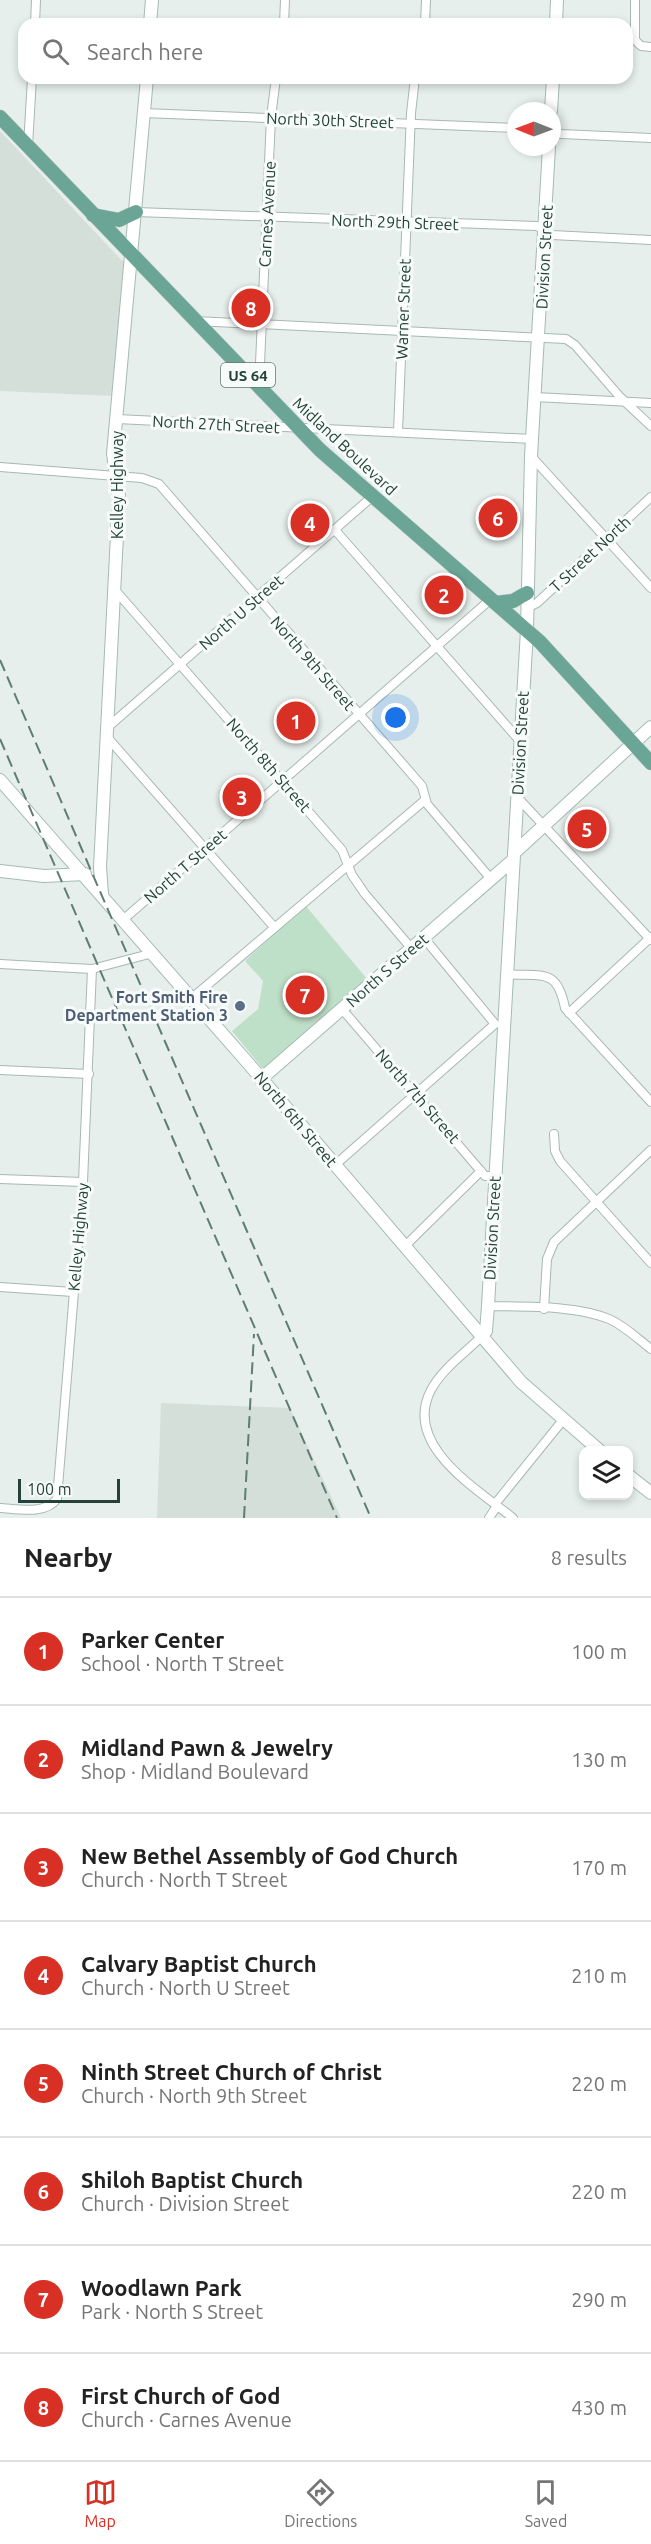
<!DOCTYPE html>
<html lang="en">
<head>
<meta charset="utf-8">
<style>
	body { margin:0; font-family:Ubuntu,sans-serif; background:#f2f2f2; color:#222 }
	.controls { position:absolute; right:18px; bottom:18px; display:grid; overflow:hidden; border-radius:12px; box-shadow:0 3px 9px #0003 }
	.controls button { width:54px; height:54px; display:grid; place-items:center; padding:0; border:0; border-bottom:2px solid #e0e0e0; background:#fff; color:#222; font:30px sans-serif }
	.compass { position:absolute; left:507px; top:102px; width:54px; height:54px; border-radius:50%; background:#fff; box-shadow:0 3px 9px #0003; rotate:271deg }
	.scale { position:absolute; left:18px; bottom:15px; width:102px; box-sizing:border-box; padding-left:6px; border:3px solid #24423a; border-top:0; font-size:16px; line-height:21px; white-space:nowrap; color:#24423a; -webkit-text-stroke:4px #f7fbf9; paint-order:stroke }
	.you { position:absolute; left:396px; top:718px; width:21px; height:21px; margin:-15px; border:4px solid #fff; border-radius:50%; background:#1a73e8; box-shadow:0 0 0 9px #1a73e833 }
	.badge { display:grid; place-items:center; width:39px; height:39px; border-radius:50%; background:#d93025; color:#fff; font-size:20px; font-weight:700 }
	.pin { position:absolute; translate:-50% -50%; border:3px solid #fff; box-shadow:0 2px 6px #0006 }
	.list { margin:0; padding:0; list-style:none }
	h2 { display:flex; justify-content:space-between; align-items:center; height:78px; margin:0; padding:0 24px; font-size:26px }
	h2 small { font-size:20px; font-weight:400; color:#767676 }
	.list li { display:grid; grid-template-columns:39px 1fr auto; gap:18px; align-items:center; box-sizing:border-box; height:108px; padding:0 24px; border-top:2px solid #e0e0e0 }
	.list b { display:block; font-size:22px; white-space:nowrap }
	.list p { margin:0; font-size:20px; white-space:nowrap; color:#767676 }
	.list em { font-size:20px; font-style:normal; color:#767676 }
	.icon { flex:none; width:33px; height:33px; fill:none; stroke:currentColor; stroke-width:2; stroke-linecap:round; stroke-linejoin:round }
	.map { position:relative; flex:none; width:651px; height:1518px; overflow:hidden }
	.search { position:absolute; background:#fff; box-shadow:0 3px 9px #0003; left:18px; right:18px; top:18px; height:66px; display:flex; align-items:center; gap:15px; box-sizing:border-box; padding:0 21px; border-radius:18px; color:#767676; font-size:22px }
	.sheet { height:942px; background:#fff }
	nav { display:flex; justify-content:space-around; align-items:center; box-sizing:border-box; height:84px; border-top:2px solid #e0e0e0; background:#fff; font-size:16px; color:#767676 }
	nav a { display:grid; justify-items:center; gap:3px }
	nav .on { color:#d93025 }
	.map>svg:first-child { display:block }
	.built { fill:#d4dfda }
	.green { fill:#bfe0c8 }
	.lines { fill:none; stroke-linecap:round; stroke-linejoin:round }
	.street-casing { stroke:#a8b8b2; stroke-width:10 }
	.secondary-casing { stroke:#a4bbb3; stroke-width:14 }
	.primary-casing { stroke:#c2cac8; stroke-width:15 }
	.street { stroke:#fff; stroke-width:8 }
	.secondary { stroke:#fff; stroke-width:12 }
	.primary { stroke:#6aa596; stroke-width:14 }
	.rail { stroke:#5f7d75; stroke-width:2; stroke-dasharray:12 6; stroke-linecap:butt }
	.service-dot { fill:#5c6f8a; stroke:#f7fbf9; stroke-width:2 }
	.labels { text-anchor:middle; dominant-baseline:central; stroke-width:6; stroke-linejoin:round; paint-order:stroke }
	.shield { fill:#f7fbf9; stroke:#637a73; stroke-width:1.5 }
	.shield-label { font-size:15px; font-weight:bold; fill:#24423a }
	.street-label { font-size:16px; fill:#24423a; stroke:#f7fbf9 }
	.service-label { font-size:16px; font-weight:bold; fill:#4e5e75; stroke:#f7fbf9; text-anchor:end }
</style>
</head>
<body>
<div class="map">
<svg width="651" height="1518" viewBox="0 0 651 1518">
	<rect width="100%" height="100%" fill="#e6efeb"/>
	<!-- built -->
	<g class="built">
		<polygon points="0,131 125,264 114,396 0,391"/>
		<polygon points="161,1403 290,1408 341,1518 157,1518"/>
	</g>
	<!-- green -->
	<polygon class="green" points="305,905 368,980 264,1070 232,1031 258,1009 263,981 245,961"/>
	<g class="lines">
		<defs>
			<g id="street">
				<polyline points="635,0 635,40 641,46 651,47"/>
				<polyline points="35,24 36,0"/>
				<polyline points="284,24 285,0"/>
				<polyline points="425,24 426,0"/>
				<polyline points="144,113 516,128"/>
				<polyline points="552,132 561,134 651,138"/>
				<polyline points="28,146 32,78"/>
				<polyline points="136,212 537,226 552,235 651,240"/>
				<polyline points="195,321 566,339 575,345 620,397 651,426"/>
				<polyline points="259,386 271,117 276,78"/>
				<polyline points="535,397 651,403"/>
				<polyline points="117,419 532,439"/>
				<polyline points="398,432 411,113 415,78"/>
				<polyline points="531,456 651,588"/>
				<polyline points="0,467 142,478 159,484 422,786 427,804 491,879"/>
				<polyline points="335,530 520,741"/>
				<polyline points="115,590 342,850 352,875 365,894 412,949"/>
				<polyline points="527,608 537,603 651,497"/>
				<polyline points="108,727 373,496"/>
				<polyline points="107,737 274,927"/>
				<polyline points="517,797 651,940"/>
				<polyline points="124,919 491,599"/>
				<polyline points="424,938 495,1024"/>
				<polyline points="0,964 92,969 153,953"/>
				<path d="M 506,974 C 542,977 557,967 565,1008 L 651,1102"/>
				<polyline points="192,998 425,800"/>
				<polyline points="342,1009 485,1176 495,1176"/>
				<polyline points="569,1013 651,937"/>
				<polyline points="0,1070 89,1074"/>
				<polyline points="554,1134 555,1151 560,1161 651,1263"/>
				<polyline points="335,1165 495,1024"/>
				<polyline points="0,1179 83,1182"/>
				<polyline points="405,1246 481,1171"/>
				<polyline points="0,1287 73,1292"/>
				<path d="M 488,1306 C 524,1307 576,1305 609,1319 C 625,1326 638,1339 651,1349"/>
				<polyline points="544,1309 547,1259 554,1242 651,1150"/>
				<path d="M 481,1337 C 465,1353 442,1369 431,1390 C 402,1445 477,1489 513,1518"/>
				<polyline points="495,1504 563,1420"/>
				<path d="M 0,1508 C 18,1509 45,1515 57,1499 L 83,1182 L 92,969"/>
				<polyline points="489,1518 497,1506"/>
			</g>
			<g id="secondary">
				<polyline points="150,24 152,0"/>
				<polyline points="556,24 557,0"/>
				<polyline points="551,111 553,78"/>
				<polyline points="0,780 248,1063 521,1382 599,1450"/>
				<polyline points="514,853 651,727"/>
				<polyline points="0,871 44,876 85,874"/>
				<polyline points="102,894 100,867 119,496 113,454 147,78"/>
				<polyline points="261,1079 513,860"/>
				<polyline points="481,1337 486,1331 488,1306 527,630 531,456 549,147"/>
				<polyline points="628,1475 651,1493"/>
			</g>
			<g id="primary">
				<polyline points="0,117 320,450 540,642 651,763"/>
				<polyline points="93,215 119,220 136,212"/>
				<polyline points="496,603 513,601 527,593"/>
			</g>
		</defs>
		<!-- street casing -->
		<use href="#street" class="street-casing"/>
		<!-- secondary casing -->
		<use href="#secondary" class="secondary-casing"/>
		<!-- primary casing -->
		<use href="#primary" class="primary-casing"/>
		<!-- street -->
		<use href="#street" class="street"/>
		<!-- secondary -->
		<use href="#secondary" class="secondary"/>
		<!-- primary -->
		<use href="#primary" class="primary"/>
		<!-- rail -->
		<g class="rail">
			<polyline points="0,660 371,1518"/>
			<polyline points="0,739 337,1518"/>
			<polyline points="244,1518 254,1334"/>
		</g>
	</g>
	<!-- markers -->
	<circle class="service-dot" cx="240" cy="1006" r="6"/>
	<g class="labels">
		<!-- shield labels -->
		<rect class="shield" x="221" y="363" width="54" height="24" rx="4.5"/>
		<g class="shield-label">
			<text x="248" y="375">US 64</text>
		</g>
		<!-- street labels -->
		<g class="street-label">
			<text transform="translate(330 120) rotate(2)">North 30th Street</text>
			<text transform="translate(267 214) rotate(-87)">Carnes Avenue</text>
			<text transform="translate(395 222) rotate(2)">North 29th Street</text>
			<text transform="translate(544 257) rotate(-87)">Division Street</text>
			<text transform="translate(403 309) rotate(-88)">Warner Street</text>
			<text transform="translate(216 424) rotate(3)">North 27th Street</text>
			<text transform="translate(345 446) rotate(43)">Midland Boulevard</text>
			<text transform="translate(117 485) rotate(-90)">Kelley Highway</text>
			<text transform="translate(590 554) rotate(-43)">T Street North</text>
			<text transform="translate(241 612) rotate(-41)">North U Street</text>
			<text transform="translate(313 663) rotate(49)">North 9th Street</text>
			<text transform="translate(520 743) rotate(-87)">Division Street</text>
			<text transform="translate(269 765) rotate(49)">North 8th Street</text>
			<text transform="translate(185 866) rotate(-41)">North T Street</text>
			<text transform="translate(387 970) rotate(-41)">North S Street</text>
			<text transform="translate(418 1096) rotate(49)">North 7th Street</text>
			<text transform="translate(296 1119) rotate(50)">North 6th Street</text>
			<text transform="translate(492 1228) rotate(-87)">Division Street</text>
			<text transform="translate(78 1237) rotate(-85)">Kelley Highway</text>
		</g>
		<!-- service labels -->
		<g class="service-label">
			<text x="228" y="997">Fort Smith Fire<tspan x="228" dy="18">Department Station 3</tspan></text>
		</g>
	</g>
</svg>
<div class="controls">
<button><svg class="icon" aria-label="layers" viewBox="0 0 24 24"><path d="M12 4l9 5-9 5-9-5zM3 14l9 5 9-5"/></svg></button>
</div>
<svg class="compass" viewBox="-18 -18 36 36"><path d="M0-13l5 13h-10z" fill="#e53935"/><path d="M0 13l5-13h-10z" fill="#767676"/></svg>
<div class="scale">100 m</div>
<div class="you"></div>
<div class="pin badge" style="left:296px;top:721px">1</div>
<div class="pin badge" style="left:444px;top:595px">2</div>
<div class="pin badge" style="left:242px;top:797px">3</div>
<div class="pin badge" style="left:310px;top:523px">4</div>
<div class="pin badge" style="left:587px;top:829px">5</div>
<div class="pin badge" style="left:498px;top:518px">6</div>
<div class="pin badge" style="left:305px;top:995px">7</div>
<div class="pin badge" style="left:251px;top:308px">8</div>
<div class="search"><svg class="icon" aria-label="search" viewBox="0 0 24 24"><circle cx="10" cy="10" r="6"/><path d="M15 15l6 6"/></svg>Search here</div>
</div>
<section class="sheet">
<h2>Nearby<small>8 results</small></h2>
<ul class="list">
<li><span class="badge">1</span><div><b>Parker Center</b><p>School · North T Street</p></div><em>100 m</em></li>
<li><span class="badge">2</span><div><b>Midland Pawn &amp; Jewelry</b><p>Shop · Midland Boulevard</p></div><em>130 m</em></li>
<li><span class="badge">3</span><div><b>New Bethel Assembly of God Church</b><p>Church · North T Street</p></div><em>170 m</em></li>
<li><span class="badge">4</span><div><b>Calvary Baptist Church</b><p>Church · North U Street</p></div><em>210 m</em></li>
<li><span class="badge">5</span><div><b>Ninth Street Church of Christ</b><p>Church · North 9th Street</p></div><em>220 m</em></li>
<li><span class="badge">6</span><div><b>Shiloh Baptist Church</b><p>Church · Division Street</p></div><em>220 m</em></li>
<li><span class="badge">7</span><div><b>Woodlawn Park</b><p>Park · North S Street</p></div><em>290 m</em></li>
<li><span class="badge">8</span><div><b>First Church of God</b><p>Church · Carnes Avenue</p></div><em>430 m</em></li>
</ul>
</section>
<nav>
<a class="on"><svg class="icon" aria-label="map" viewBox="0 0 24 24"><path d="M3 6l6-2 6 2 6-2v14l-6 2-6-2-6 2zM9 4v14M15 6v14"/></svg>Map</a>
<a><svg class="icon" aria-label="directions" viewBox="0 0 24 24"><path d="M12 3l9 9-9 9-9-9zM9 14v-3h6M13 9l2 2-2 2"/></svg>Directions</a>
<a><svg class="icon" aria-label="saved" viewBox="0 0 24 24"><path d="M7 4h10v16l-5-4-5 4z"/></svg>Saved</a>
</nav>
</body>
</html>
